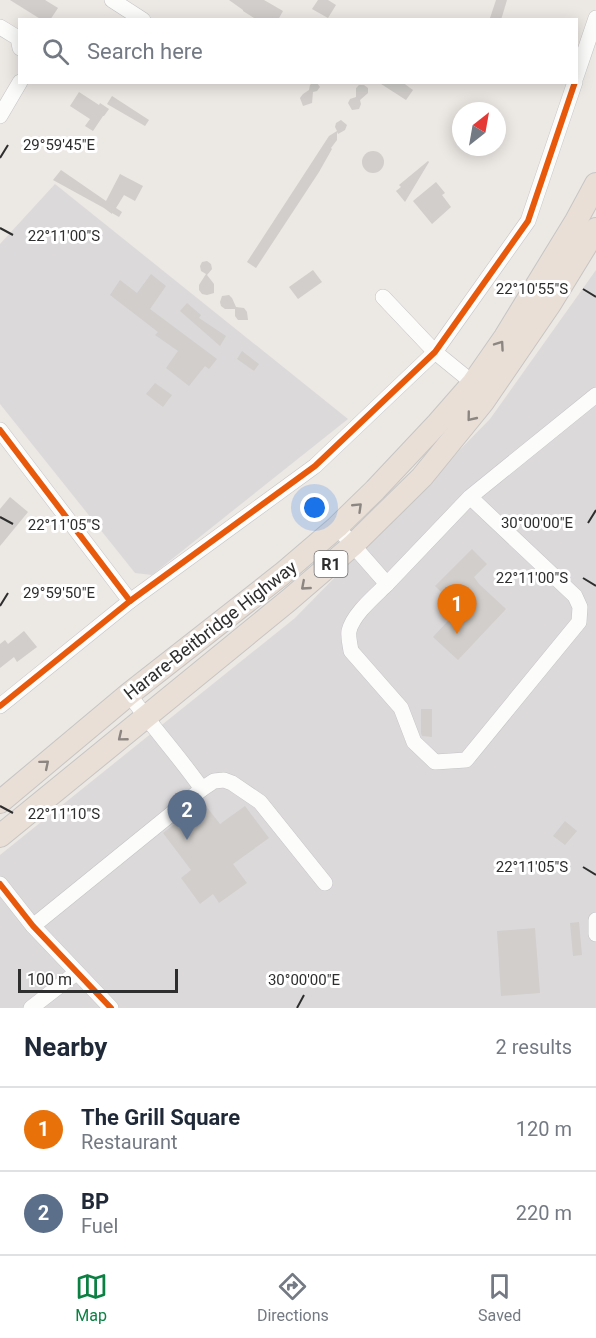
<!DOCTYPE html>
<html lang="en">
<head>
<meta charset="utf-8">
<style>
	body { margin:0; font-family:Roboto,sans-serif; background:#f6f6f7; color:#1f2937 }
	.compass { position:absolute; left:452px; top:102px; width:54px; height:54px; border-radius:50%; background:#fff; box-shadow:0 3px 15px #0003; rotate:31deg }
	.scale { position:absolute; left:18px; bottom:15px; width:160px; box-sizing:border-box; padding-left:6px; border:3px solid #2e2e2e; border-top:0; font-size:16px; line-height:21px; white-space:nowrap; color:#2e2e2e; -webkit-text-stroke:4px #fff; paint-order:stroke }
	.you { position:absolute; left:315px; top:508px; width:21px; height:21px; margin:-15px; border:4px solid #fff; border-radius:50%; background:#1a73e8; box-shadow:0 0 0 9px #1a73e833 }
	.badge { display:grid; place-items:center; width:39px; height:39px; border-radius:50%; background:#0b8043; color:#fff; font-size:20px; font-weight:700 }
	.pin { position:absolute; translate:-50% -50px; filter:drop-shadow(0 2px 3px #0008) }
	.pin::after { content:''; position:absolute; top:32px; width:21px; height:18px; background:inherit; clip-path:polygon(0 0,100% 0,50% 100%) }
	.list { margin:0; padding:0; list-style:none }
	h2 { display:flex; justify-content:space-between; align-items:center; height:78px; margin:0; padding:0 24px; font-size:26px }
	h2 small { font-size:20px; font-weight:400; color:#747a83 }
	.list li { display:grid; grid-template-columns:39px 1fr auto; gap:18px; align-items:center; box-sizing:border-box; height:84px; padding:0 24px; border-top:2px solid #e0e1e3 }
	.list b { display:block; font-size:22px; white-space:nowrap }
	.list p { margin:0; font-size:20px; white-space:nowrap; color:#747a83 }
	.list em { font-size:20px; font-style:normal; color:#747a83 }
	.icon { flex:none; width:33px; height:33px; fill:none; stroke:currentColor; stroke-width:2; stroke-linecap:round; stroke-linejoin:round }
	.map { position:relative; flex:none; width:596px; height:1008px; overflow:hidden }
	.search { position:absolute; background:#fff; box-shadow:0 3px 15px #0003; left:18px; right:18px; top:18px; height:66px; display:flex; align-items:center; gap:15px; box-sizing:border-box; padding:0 21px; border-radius:0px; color:#747a83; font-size:22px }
	.sheet { height:246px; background:#fff }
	nav { display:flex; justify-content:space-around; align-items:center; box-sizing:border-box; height:84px; border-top:2px solid #e0e1e3; background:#fff; font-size:16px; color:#747a83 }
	nav a { display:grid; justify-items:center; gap:3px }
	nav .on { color:#0b8043 }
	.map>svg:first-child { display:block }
	.industrial { fill:#dcd9db }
	.building { fill:#d1cecb }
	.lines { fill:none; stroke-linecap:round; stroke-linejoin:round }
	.minor-casing { stroke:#c5c4c5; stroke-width:16 }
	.highway-casing { stroke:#c6c5c4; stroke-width:24 }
	.minor { stroke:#fcfcfb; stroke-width:15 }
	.highway { stroke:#eadfd6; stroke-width:22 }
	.cycleway-casing { stroke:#fff; stroke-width:10 }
	.cycleway { stroke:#e8590c; stroke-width:6 }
	.oneway { stroke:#8c8682 }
	.ticks { fill:none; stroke:#2e2e2e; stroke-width:2 }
	.labels { text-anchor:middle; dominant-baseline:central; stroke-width:6; stroke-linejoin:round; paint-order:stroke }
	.shield { fill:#fff; stroke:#6d6d6d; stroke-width:1.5 }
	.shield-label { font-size:16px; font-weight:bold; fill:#2e2e2e }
	.street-label { font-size:18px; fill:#2e2e2e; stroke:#fff }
	.ticks-label { font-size:15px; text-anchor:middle; fill:#2e2e2e; stroke:#fff; stroke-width:6; stroke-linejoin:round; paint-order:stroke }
</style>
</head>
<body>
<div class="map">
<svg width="596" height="1008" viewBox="0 0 596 1008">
	<rect width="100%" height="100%" fill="#ece8e4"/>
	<!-- industrial -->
	<g class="industrial">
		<polygon points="55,184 348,419 152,575 135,573 0,404 0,244"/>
		<polygon points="596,270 596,1008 0,1008 0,855 295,618 490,419"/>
	</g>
	<!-- building -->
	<g class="building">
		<polygon points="10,0 45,0 58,8 50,20 42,20"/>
		<polygon points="229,0 264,0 283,11 278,20 257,20 243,11 243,10"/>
		<polygon points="318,0 328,0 336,5 328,18 312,9"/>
		<polygon points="496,0 507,0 501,20 490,18"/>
		<polygon points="313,82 317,83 320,87 317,91 313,92 312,103 303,106 300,98 303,94 309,90 310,85"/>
		<polygon points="378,82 402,82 413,90 406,100"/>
		<polygon points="359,85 364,85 368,88 368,93 360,100 361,104 359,109 352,110 348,103 350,99 356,97 356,88"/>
		<polygon points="79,92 99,105 100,103 109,109 104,116 103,116 93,131 85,126 90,119 70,106"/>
		<polygon points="112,96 149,120 145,126 107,104"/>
		<polygon points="341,120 347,125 345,130 338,134 337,132 337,140 331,148 332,149 319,172 256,268 247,262 329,136 337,131 335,127 336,123"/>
		<circle cx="373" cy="162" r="11"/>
		<polygon points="428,161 429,162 405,202 396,191 401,187 399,185"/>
		<polygon points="61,170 106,201 120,174 143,186 135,201 124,195 116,208 122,212 119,217 112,213 112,214 104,208 53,180"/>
		<polygon points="436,182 445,193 442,195 451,207 432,224 413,201"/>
		<polygon points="207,261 211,264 212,269 207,275 214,284 214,293 207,295 202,294 199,290 199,285 206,274 201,271 200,266 202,262"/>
		<polygon points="313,270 322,282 298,299 289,287"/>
		<polygon points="151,274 166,286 150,309 217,359 209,369 205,366 189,386 166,368 178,351 155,335 158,332 110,295 120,280 137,293"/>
		<polygon points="229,295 232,298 236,307 244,308 247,312 248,320 238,320 235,316 235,309 225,309 221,306 220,302 222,296"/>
		<polygon points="187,303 201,315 199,318 226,336 220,346 180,311"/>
		<polygon points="242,351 259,364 254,371 237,359"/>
		<polygon points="155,383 172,395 163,407 146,394"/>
		<polygon points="10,497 28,512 0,546 0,509"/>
		<polygon points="472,549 487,564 474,577 479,584 506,609 458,660 433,637 459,609 435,586"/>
		<polygon points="24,631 37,647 17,662 14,657 0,668 0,644 5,640 8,644"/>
		<polygon points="421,709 432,709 432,737 422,736 421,733"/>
		<polygon points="203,802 220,824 245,806 269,838 233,864 247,883 219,903 213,894 200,904 181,878 191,870 163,833"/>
		<polygon points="565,821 577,831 565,845 553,836"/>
		<polygon points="579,922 582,955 573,956 570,923"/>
		<polygon points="535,928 540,993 501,996 497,931"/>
	</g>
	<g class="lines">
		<defs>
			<g id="minor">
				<polyline points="112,0 143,20"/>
				<polyline points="0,27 18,38 20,48"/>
				<polyline points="576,77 596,18"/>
				<polyline points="0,116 20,82"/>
				<polyline points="383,297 435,352 473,383"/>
				<polyline points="0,430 130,601 0,706"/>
				<path d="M 470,497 L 575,596 L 580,607 L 579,622 L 466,760 L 435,762 L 414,742 L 401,708 L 351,651 C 350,644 348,637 349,631 C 353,614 375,596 387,584 L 470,497 L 596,395"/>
				<polyline points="337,527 387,584"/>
				<polyline points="130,601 315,466 435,352 528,221 575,82"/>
				<polyline points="202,789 214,781 224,780 232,783 260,802 325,883"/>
				<polyline points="0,884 33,926 111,1008"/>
				<polyline points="596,920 596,934"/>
				<path d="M 33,926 L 202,789 C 179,756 152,727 129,694"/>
				<polyline points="31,1008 76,973"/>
			</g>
			<g id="highway">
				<polyline points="0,802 129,694 282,574 337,527 375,490 438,423 473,383 505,337 576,221 596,184"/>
				<polyline points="0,836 289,600 353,545 422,477 483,402 550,304 596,229"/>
			</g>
		</defs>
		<!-- minor casing -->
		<use href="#minor" class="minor-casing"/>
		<!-- highway casing -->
		<use href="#highway" class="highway-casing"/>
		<!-- minor -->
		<use href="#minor" class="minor"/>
		<!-- highway -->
		<use href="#highway" class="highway"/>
		<defs>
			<g id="cycleway">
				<polyline points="0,430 130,601 0,706"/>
				<polyline points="130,601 315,466 435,352 528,221 575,82"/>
				<polyline points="0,884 33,926 111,1008"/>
			</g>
		</defs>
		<!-- cycleway casing -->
		<use href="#cycleway" class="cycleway-casing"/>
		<!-- cycleway -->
		<use href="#cycleway" class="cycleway"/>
	</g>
	<!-- one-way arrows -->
	<defs><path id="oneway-chevron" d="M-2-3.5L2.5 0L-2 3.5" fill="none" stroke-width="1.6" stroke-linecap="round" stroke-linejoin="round" transform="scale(1.5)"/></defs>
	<g class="oneway">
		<use href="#oneway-chevron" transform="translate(500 345) rotate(-55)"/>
		<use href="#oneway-chevron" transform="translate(471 417) rotate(129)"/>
		<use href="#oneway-chevron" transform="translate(358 507) rotate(-44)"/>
		<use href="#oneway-chevron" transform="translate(305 586) rotate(139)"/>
		<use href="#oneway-chevron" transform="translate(122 737) rotate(141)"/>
		<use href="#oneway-chevron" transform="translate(45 764) rotate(-40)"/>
	</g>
	<!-- ticks -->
	<path class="ticks" d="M 0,158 L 8,145M 0,228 L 13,235M 583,289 L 596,297M 0,517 L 13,524M 588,523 L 596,510M 583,578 L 596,586M 0,606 L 8,593M 0,806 L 13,813M 583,867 L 596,875M 297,1008 L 304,995"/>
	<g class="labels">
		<!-- shield labels -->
		<rect class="shield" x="314.5" y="551" width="33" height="26" rx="4.5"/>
		<g class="shield-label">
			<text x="331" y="564">R1</text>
		</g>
		<!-- street labels -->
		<g class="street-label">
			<text transform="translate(210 630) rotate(-38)">Harare-Beitbridge Highway</text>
		</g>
	</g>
	<g class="ticks-label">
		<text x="59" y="150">29°59'45"E</text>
		<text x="64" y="241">22°11'00"S</text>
		<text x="532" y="294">22°10'55"S</text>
		<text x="537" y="528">30°00'00"E</text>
		<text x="64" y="530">22°11'05"S</text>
		<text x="532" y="583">22°11'00"S</text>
		<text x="59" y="598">29°59'50"E</text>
		<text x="64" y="819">22°11'10"S</text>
		<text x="532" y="872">22°11'05"S</text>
		<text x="304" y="985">30°00'00"E</text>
	</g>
</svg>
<svg class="compass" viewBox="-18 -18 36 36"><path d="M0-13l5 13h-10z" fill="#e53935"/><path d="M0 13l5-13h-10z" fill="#747a83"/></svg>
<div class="scale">100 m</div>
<div class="you"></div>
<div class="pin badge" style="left:457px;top:634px;background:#e8710a">1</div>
<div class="pin badge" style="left:187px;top:840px;background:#5c6f8a">2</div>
<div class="search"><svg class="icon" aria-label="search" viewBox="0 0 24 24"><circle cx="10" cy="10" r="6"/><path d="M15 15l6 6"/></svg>Search here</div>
</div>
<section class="sheet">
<h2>Nearby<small>2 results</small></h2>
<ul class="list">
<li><span class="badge" style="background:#e8710a">1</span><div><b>The Grill Square</b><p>Restaurant</p></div><em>120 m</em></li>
<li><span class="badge" style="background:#5c6f8a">2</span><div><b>BP</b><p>Fuel</p></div><em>220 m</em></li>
</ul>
</section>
<nav>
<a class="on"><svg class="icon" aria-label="map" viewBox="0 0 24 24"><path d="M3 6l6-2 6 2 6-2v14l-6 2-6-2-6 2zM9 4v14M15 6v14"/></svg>Map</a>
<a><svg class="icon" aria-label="directions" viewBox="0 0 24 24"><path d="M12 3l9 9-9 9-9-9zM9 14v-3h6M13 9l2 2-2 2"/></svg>Directions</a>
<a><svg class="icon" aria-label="saved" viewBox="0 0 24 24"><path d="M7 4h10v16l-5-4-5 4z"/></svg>Saved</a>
</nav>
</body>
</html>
